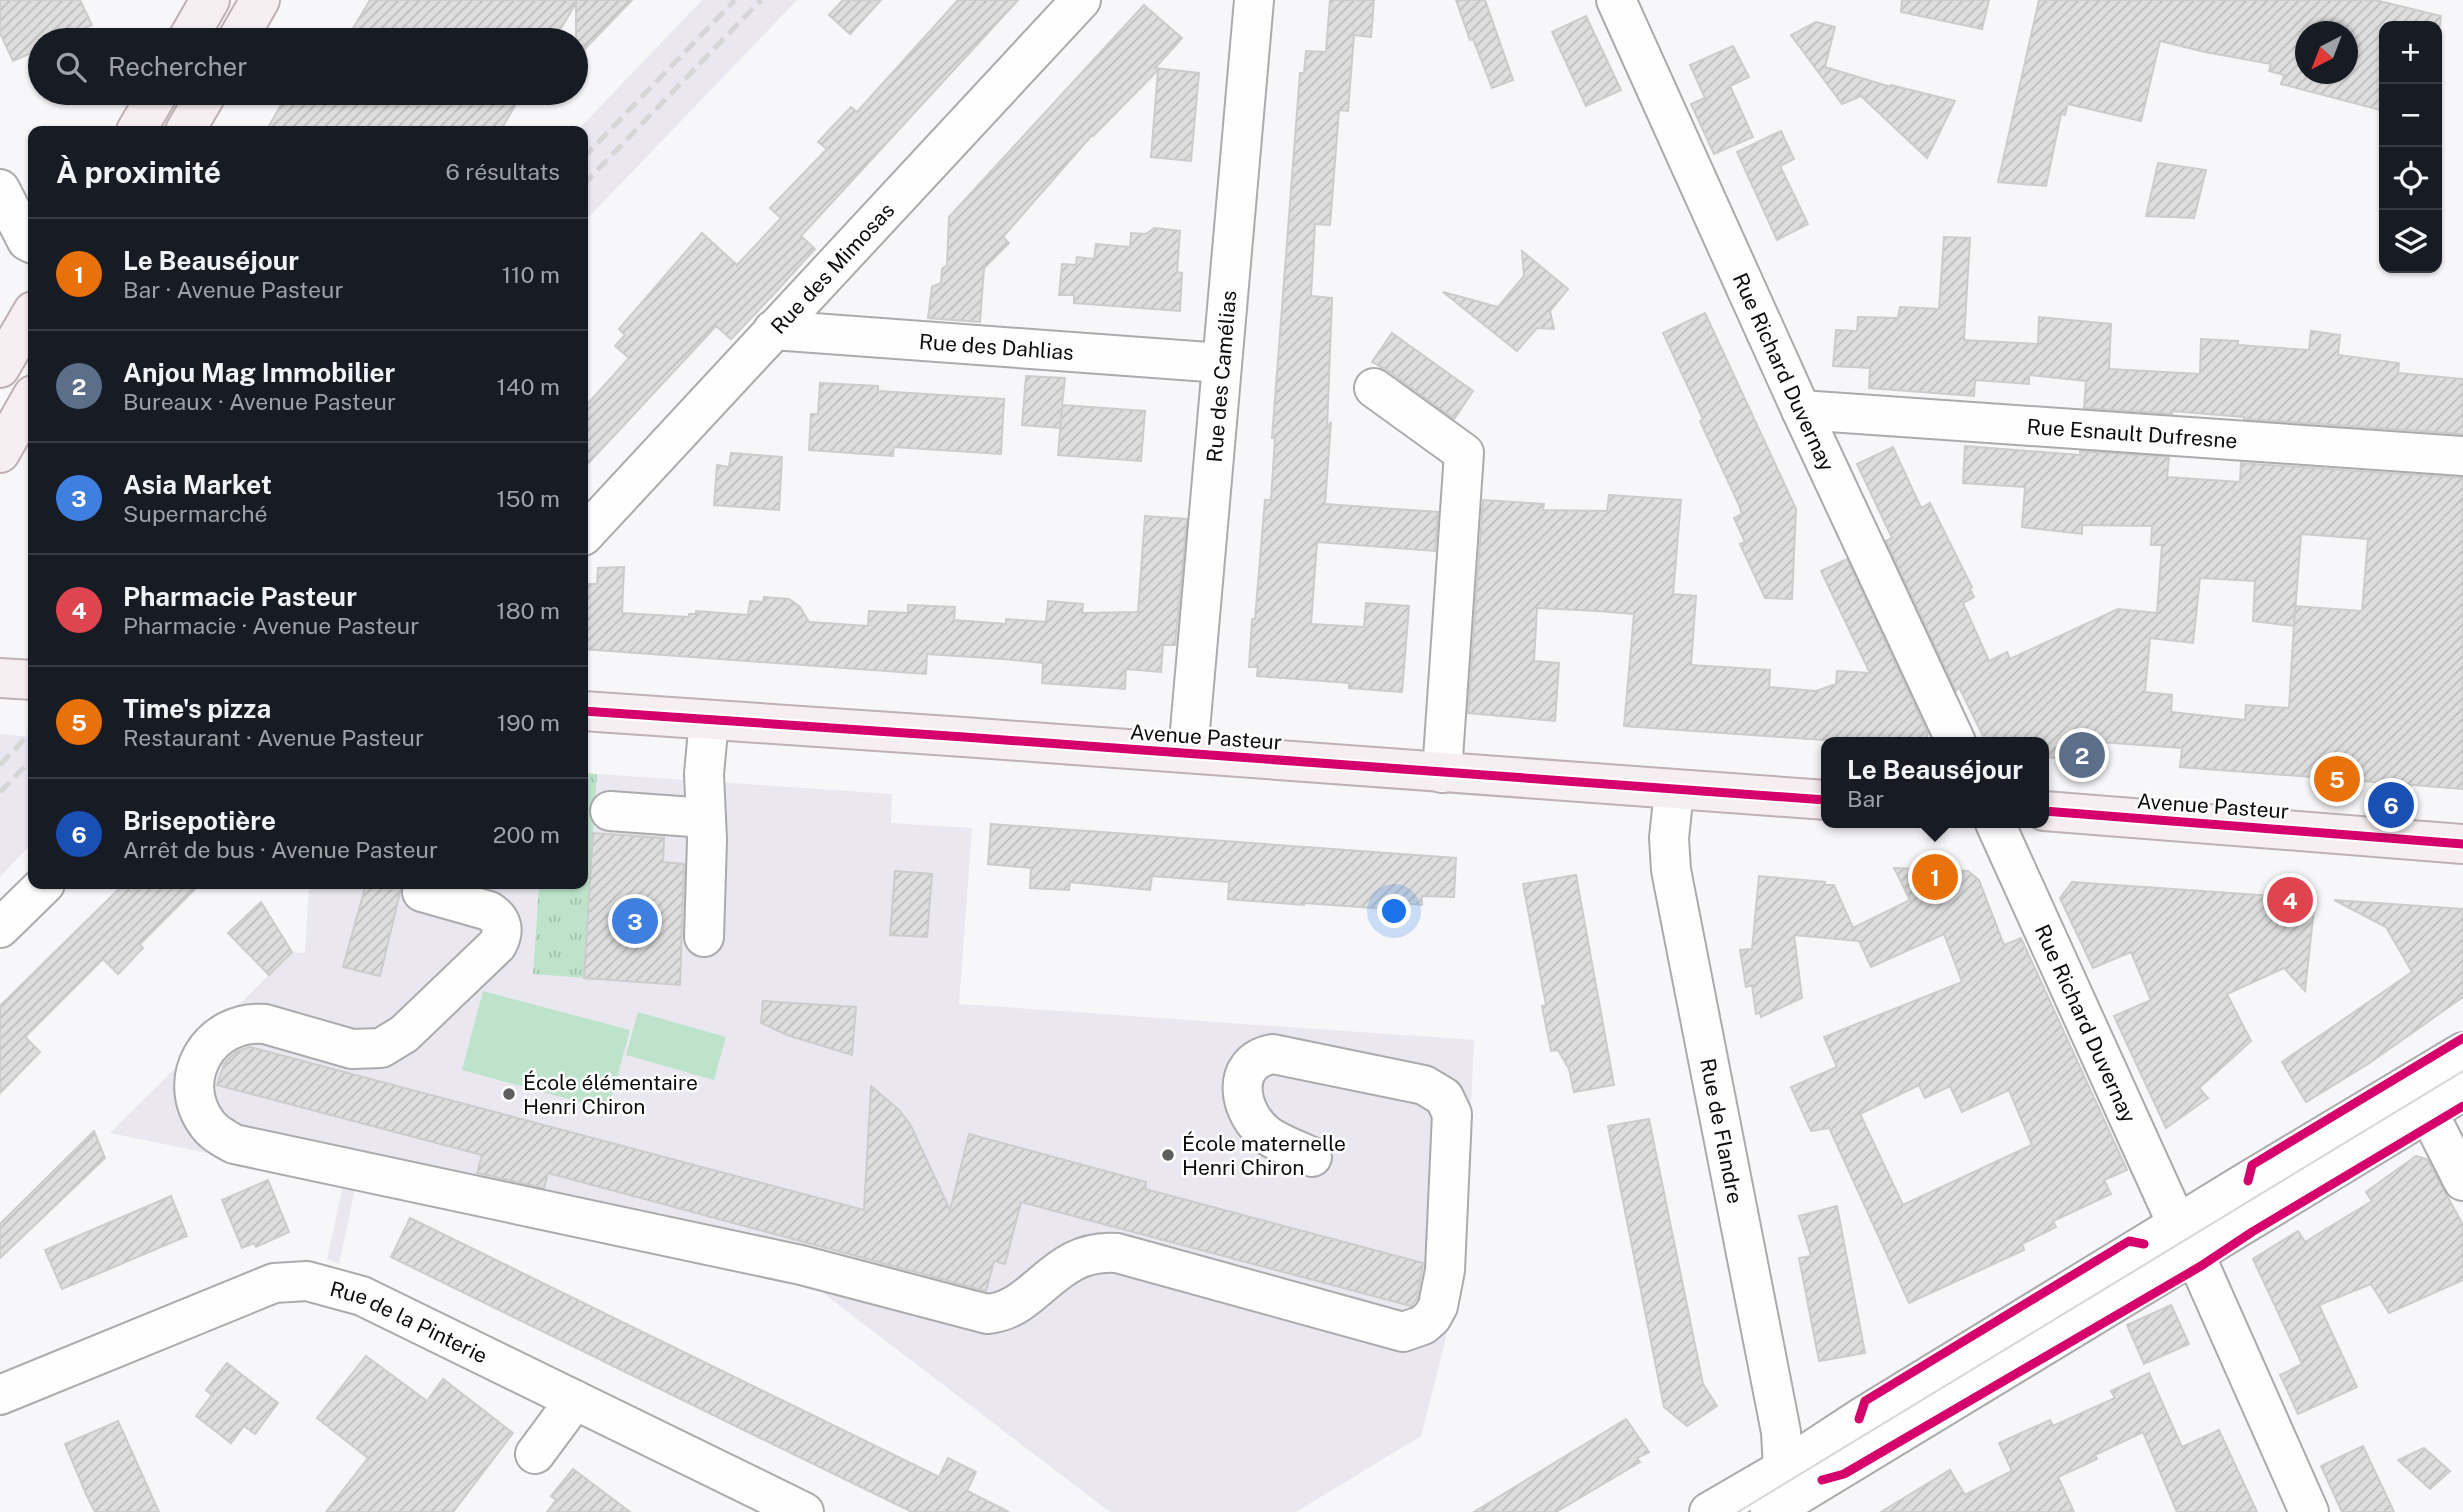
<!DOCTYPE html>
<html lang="fr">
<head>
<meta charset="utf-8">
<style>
	body { margin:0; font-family:"Public Sans",sans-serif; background:#20242c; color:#f1f3f6 }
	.controls { position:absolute; right:21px; top:21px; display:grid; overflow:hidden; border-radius:14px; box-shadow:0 2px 5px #0004 }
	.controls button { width:63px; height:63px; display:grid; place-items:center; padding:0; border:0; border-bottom:2px solid #363941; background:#171b24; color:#f1f3f6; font:35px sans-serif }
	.compass { position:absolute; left:2295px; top:21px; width:63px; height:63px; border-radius:50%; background:#171b24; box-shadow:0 2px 5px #0004; rotate:222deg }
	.you { position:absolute; left:1395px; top:912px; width:24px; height:24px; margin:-18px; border:5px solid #fff; border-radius:50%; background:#1a73e8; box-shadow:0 0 0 10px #1a73e833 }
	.badge { display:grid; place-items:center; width:46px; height:46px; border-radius:50%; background:#8c9099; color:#fff; font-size:23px; font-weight:700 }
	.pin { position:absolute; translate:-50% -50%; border:4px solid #fff; box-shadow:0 2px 7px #0006 }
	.popup { position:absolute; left:1821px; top:737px; width:228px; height:91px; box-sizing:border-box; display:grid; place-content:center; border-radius:14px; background:#171b24; filter:drop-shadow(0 2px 5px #0005); font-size:23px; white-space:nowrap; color:#9ea1a6 }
	.popup b { font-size:26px; color:#f1f3f6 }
	.popup::after { content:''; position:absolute; left:50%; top:100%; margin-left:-14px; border:14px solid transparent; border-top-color:#171b24 }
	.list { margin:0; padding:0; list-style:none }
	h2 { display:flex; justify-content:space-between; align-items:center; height:91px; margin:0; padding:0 28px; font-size:30px }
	h2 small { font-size:23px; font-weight:400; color:#9ea1a6 }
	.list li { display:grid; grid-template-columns:46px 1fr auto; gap:21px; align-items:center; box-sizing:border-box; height:112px; padding:0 28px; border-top:2px solid #363941 }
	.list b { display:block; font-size:26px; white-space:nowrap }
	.list p { margin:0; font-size:23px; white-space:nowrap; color:#9ea1a6 }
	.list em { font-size:23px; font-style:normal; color:#9ea1a6 }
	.icon { flex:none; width:38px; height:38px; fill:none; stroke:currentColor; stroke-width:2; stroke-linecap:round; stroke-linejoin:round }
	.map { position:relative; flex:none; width:2463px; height:1512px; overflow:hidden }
	.search { position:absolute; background:#171b24; box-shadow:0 2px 5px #0004; left:28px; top:28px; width:560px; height:77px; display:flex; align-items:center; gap:18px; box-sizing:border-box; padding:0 24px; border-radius:38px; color:#9ea1a6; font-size:26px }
	.panel { position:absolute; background:#171b24; box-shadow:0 2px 5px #0004; left:28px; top:126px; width:560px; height:763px; border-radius:14px }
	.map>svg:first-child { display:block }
	.built { fill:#eae7f0 }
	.grass { fill:url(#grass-tufts) }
	.pitch { fill:#bde4cb }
	.building { fill:url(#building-hatch); stroke:#cdcccc; stroke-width:2; fill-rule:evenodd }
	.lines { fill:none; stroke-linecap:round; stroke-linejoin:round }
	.minor-casing { stroke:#abaaac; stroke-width:42 }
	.major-casing { stroke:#bfb0b4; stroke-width:42 }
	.minor { stroke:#fefefe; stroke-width:38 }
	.major { stroke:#f6eef0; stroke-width:38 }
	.tram { stroke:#d7d6d7; stroke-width:2 }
	.rail { stroke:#d7d6d7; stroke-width:5; stroke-dasharray:14 7; stroke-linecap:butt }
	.cycleway-casing { stroke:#fff; stroke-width:13 }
	.cycleway { stroke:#d6006c; stroke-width:9 }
	.poi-dot { fill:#5e5d60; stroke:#fff; stroke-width:2.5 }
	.labels { text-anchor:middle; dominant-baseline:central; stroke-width:5; stroke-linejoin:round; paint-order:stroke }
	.street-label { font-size:21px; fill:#0c0b0d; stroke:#fff }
	.poi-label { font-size:21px; fill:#0c0b0d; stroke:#fff; text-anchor:start }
</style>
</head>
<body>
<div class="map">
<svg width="2463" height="1512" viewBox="0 0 2463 1512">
	<defs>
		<pattern id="grass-tufts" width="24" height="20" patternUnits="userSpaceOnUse" patternTransform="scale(1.75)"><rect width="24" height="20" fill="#bde4cb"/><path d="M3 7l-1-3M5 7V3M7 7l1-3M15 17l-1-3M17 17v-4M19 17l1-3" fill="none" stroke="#a1c2ad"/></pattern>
		<pattern id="building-hatch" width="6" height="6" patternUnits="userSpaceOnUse" patternTransform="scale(1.75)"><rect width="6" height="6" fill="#dfdede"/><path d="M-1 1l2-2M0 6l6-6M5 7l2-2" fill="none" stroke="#bebdbd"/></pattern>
	</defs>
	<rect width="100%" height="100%" fill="#f7f6f9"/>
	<!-- built -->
	<g class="built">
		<polygon points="702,0 797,0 583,223 583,131 577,131"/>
		<polygon points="0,734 33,737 33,842 0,877"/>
		<polygon points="597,774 892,794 891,823 972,828 959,1004 1474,1040 1463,1271 1421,1436 1296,1512 1110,1512 798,1274 356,1184 339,1264 327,1259 344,1181 110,1133 292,952 305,953 309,884 539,884 533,973 584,978"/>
	</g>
	<!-- grass -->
	<polygon class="grass" points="583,773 597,774 584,978 533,974 539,884 583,884"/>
	<!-- pitch -->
	<g class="pitch">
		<polygon points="483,991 630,1030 608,1110 462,1070"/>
		<polygon points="638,1012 726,1037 714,1080 626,1055"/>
	</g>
	<!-- building -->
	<g class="building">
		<polygon points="0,0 80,0 92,25 59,40 40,40 40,49 13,61 0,33"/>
		<polygon points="370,0 632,0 576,58 576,3 554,40 346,40"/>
		<polygon points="843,0 881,0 850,34 829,15"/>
		<polygon points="958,0 1018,0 801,236 815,249 773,295 731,339 716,326 583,469 583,409 629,358 615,346 625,335 619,329 702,233 737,265 781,218 770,208 827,149 818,142 851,107 857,112"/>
		<polygon points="1330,0 1374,0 1371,37 1354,35 1348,111 1339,110 1330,225 1315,224 1311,296 1332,298 1327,429 1331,422 1325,504 1438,512 1435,551 1317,542 1311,624 1364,627 1366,603 1409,606 1402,692 1349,688 1349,683 1257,676 1258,667 1249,667 1252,619 1255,619 1265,500 1271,500 1275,438 1272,438 1300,73 1304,73 1306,51 1326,52"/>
		<polygon points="1456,0 1485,0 1513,80 1492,88 1473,39 1470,40"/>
		<polygon points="1902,0 1989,0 1982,29 1901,12"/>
		<path d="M 2039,0 L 2375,0 L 2441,16 L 2440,26 L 2384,26 L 2384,111 L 2281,84 L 2284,75 L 2269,71 L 2271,64 L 2205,52 L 2160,41 L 2141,121 L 2068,104 L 2065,115 L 2061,114 L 2046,186 L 1998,182 ZM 2306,32 L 2348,32 L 2348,74 L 2306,74 Z"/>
		<polygon points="1144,5 1182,38 1155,68 1199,73 1191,161 1151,157 1158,70 1093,136 1092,135 1003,237 1009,243 984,268 980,322 928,318 932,287 941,283 942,269 947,265 949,217"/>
		<polygon points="1586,16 1621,90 1586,106 1552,32"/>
		<polygon points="1816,22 1835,27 1825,67 1891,87 1891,85 1955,101 1927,158 1861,96 1842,104 1791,35"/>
		<polygon points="1733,46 1749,77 1730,86 1753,137 1714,154 1691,104 1705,98 1690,65"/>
		<polygon points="288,93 491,93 516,104 500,131 266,131"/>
		<polygon points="1781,131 1794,159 1780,166 1808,224 1777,240 1737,152"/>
		<polygon points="2158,163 2206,170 2194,218 2146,216"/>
		<polygon points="1154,228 1180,231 1177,272 1182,273 1180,311 1074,303 1074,295 1059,295 1062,264 1076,265 1077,257 1094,259 1096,244 1130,247 1131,233 1146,234"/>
		<polygon points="1944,237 1970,238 1964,340 2038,344 2039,317 2111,324 2109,369 2200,374 2201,339 2238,341 2238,345 2309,350 2311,331 2340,335 2338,355 2399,363 2398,373 2463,379 2463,434 2244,419 2244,417 2172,411 2172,414 2084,408 2086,381 2029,375 2029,384 1975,380 1974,396 1869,388 1870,368 1833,366 1836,330 1857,331 1858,317 1898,318 1900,307 1939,309"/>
		<polygon points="1522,251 1568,289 1550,311 1554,329 1537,328 1517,351 1443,292 1498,307 1524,276"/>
		<polygon points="1705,313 1796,509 1792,599 1765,598 1740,544 1745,542 1734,518 1742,514 1739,505 1700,421 1703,419 1663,333"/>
		<polygon points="1392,333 1473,391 1454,419 1387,370 1372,362"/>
		<polygon points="1026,376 1065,378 1062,405 1145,411 1141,461 1058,455 1062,407 1060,428 1022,425"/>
		<polygon points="820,383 878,386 878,391 1004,399 1001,454 894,447 893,456 809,450 811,414 818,414"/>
		<path d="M 1965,446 L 2080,455 L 2080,451 L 2169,457 L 2167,477 L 2240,482 L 2241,463 L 2463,478 L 2463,789 L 2363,781 L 2354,793 L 2326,790 L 2312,777 L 2180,767 L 2182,748 L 2099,742 L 2098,761 L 2043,757 L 2043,742 L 1986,742 L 1959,687 L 1956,691 L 1886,541 L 1892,538 L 1857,464 L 1893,447 L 1921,508 L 1930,503 L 1972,587 L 1970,589 L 1974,597 L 1963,603 L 1989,661 L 2007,652 L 2010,659 L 2118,609 L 2157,613 L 2162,545 L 2151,545 L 2152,526 L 2082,525 L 2082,534 L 2022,527 L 2025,487 L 1963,483 ZM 2301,534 L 2368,539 L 2362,611 L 2295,606 L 2289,708 L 2246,705 L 2245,720 L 2171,712 L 2172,695 L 2145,692 L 2150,638 L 2193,643 L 2200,578 L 2255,581 L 2253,621 L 2294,626 Z"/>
		<polygon points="731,453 782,457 779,510 714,505 717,465 729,467"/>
		<polygon points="1609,495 1681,500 1673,594 1696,596 1691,665 1770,670 1769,687 1816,691 1836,684 1837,671 1870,673 1821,571 1847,559 1928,734 1923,742 1851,742 1624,726 1634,614 1598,611 1537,608 1534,661 1559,663 1555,721 1468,713 1483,500 1544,504 1543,510 1607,511"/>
		<polygon points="1145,516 1187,519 1175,645 1163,645 1161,672 1126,669 1125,689 1042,683 1043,663 1003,659 927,654 926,674 583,649 583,620 585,621 588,584 597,584 598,568 624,567 622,613 689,617 689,614 696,614 696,611 748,615 750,601 763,602 764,597 789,599 800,607 809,622 868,626 869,611 908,613 908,605 955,607 954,620 1006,624 1006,619 1046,622 1048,601 1083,604 1082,613 1138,612"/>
		<polygon points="991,824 1456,858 1454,897 1422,896 1422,905 1401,903 1401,910 1304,903 1304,905 1228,899 1229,882 1152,876 1150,890 1070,882 1069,890 1030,888 1031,868 988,864"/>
		<polygon points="593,833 664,838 663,862 684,864 680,985 584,978"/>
		<path d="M 1894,868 L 1968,871 L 1979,880 L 2004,945 L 2021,938 L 2127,1170 L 2104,1180 L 2111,1194 L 2053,1221 L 2056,1227 L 2022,1244 L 2024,1250 L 1909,1303 L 1832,1134 L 1829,1128 L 1811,1131 L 1791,1087 L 1837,1067 L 1824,1037 L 1962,982 L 1944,934 L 1871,967 L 1859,941 L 1794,935 L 1802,998 L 1761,1017 L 1760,1013 L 1756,1014 L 1752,985 L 1746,987 L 1740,950 L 1752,949 L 1759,876 L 1825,882 L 1825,885 L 1834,885 L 1853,928 L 1910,900 ZM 1919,1085 L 1925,1098 L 1950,1086 L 1962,1112 L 2009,1090 L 2032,1145 L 1903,1205 L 1860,1114 Z"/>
		<polygon points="895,871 932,874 927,937 890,935"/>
		<polygon points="1576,875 1614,1085 1574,1092 1569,1069 1558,1050 1551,1051 1542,1006 1546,1005 1523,884"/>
		<polygon points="2072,882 2315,899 2305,991 2284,968 2227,994 2251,1041 2199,1088 2208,1098 2166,1128 2114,1016 2151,1000 2131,952 2093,968 2060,898"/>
		<polygon points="124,884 200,884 140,944 143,948 118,974 103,959 25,1037 40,1052 0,1093 0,1006"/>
		<polygon points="366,884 402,884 380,976 343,967"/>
		<polygon points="2334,900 2463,909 2463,997 2368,1064 2306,1102 2282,1062 2412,972 2386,927"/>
		<polygon points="261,902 292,952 269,975 228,933"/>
		<polygon points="763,1001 856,1007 852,1055 787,1035 761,1023"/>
		<polygon points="250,1047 864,1210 871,1086 899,1110 910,1124 950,1210 969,1134 1146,1182 1145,1189 1423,1263 1417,1298 1411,1306 1021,1202 1005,1264 994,1261 986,1291 548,1173 544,1188 477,1173 482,1155 217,1085 224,1064 229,1058 238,1051"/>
		<polygon points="1649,1119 1703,1384 1717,1406 1687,1426 1664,1407 1608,1126"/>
		<polygon points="94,1131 105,1158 0,1258 0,1224"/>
		<polygon points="2416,1156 2427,1159 2463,1225 2463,1280 2389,1313 2371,1284 2319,1305 2357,1387 2298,1414 2280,1375 2302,1364 2253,1259 2298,1231 2305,1242 2372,1201 2366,1192"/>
		<polygon points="268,1180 289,1232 256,1247 254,1243 242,1248 222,1200"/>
		<polygon points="171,1196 187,1236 62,1289 45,1250"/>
		<polygon points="1837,1206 1865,1353 1819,1361 1799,1258 1811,1256 1799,1216"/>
		<polygon points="410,1218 939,1477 948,1458 976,1472 967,1491 1009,1512 912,1512 758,1437 391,1257"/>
		<polygon points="2171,1305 2189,1344 2144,1364 2127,1325"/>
		<polygon points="366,1356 427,1401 443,1379 513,1433 453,1512 326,1512 368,1458 317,1418"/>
		<polygon points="227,1363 278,1403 255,1434 244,1426 231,1443 196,1416 212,1395 206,1390"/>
		<polygon points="2149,1373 2182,1447 2219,1430 2257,1512 2177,1512 2143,1432 2095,1455 2097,1459 2058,1477 2074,1512 1881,1512 1950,1470 1965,1495 2012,1471 1999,1443 2050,1420 2053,1426 2115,1398 2111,1391"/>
		<polygon points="1626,1419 1649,1452 1637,1458 1640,1462 1556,1512 1474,1512"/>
		<polygon points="118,1421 159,1512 95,1512 86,1494 65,1444"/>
		<polygon points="2363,1446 2394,1512 2342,1512 2321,1466"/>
		<polygon points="2424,1448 2450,1471 2430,1489 2398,1460"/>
		<polygon points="573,1469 630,1512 547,1512 556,1500 551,1496"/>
	</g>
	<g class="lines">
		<defs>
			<g id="minor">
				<path id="s1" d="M 1616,0 L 1801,410 L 1956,742"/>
				<polyline points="0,189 27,241 33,244"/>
				<path id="s2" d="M 773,330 L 1222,363"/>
				<polyline points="1374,388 1464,453 1442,773"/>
				<path id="s3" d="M 1801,410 L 2463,456"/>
				<path id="s4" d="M 583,536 L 1081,0"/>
				<path id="s5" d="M 1188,753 L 1254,0"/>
				<path id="s6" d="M 1674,791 L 1669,838 L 1671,870 L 1781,1432 L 1783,1469"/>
				<polyline points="610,811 706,818"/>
				<path id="s7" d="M 1995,823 L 2177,1224"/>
				<path d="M 422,892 L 489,911 C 503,920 505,931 497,945 L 404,1034 L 381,1048 L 352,1049 L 265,1024 C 209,1019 173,1080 208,1125 C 215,1134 225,1139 234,1144 L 801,1265 L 987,1314 C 1038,1310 1052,1248 1117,1253 L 1403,1332 L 1423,1325 L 1432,1317 L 1438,1306 L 1445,1270 L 1452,1114 L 1444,1097 L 1424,1085 L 1273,1054 C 1228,1062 1239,1114 1267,1135 C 1280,1144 1297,1150 1312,1157"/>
				<polyline points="0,928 45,884"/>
				<polyline points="704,937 707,840 704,774 709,720"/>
				<polyline points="2428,1112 2463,1181"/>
				<polyline points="2195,1255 2309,1512"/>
				<path id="s8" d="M 0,1395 L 274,1283 L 307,1281 L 362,1296 L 804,1512"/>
				<polyline points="535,1454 575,1400"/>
				<polyline points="1709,1512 1783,1469 1859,1419 2248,1181 2463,1052"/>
				<polyline points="1770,1512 2463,1091"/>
			</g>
			<g id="major">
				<polyline points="187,40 210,0"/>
				<polyline points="237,40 260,0"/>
				<polyline points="136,131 158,93"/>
				<polyline points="185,131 207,93"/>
				<polyline points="0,368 33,311"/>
				<polyline points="0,453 33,395"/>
				<polyline points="0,678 33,680"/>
				<polyline points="583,711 964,737 1826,800"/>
				<polyline points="2044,811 2463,844"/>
			</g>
		</defs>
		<!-- minor casing -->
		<use href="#minor" class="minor-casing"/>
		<!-- major casing -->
		<use href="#major" class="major-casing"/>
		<!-- minor -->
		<use href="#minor" class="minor"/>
		<!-- major -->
		<use href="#major" class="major"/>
		<!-- tram -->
		<polyline class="tram" points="1738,1512 2463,1071"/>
		<!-- rail -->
		<g class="rail">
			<polyline points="583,158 735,0"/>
			<polyline points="583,185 761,0"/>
			<polyline points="0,765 33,730"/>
			<polyline points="0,792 33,758"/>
		</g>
		<defs>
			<g id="cycleway">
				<polyline points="583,711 964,737 1826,800"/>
				<polyline points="2044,811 2463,844"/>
				<polyline points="2248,1181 2252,1165 2463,1038"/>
				<polyline points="1859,1419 1865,1401 2129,1241 2144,1244"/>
				<polyline points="1822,1480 1844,1474 2201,1266 2252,1232 2463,1106"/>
			</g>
		</defs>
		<!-- cycleway casing -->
		<use href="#cycleway" class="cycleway-casing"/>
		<!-- cycleway -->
		<use href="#cycleway" class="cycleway"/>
	</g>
	<!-- markers -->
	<g class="poi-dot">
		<circle cx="509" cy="1094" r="7"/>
		<circle cx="1168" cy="1155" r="7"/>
	</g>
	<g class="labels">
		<!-- street labels -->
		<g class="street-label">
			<text stroke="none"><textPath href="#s4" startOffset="366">Rue des Mimosas</textPath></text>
			<text stroke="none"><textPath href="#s2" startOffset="224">Rue des Dahlias</textPath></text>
			<text stroke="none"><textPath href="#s1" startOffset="408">Rue Richard Duvernay</textPath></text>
			<text stroke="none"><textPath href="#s5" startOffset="378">Rue des Camélias</textPath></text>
			<text stroke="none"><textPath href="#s3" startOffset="332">Rue Esnault Dufresne</textPath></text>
			<text transform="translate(1206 737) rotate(4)">Avenue Pasteur</text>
			<text transform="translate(2213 806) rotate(4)">Avenue Pasteur</text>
			<text stroke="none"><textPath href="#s7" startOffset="220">Rue Richard Duvernay</textPath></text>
			<text stroke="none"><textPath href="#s6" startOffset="345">Rue de Flandre</textPath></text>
			<text stroke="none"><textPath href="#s8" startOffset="439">Rue de la Pinterie</textPath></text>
		</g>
		<!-- poi labels -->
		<g class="poi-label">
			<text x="523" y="1082">École élémentaire<tspan x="523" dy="24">Henri Chiron</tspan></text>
			<text x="1182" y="1143">École maternelle<tspan x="1182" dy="24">Henri Chiron</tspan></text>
		</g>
	</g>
</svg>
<div class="controls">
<button>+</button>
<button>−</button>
<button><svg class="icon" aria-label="locate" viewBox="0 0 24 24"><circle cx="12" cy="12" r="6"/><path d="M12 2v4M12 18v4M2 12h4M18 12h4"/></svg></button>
<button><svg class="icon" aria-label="layers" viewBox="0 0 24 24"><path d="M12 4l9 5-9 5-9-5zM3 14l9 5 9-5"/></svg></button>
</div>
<svg class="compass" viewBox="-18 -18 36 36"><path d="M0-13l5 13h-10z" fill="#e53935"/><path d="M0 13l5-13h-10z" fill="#9ea1a6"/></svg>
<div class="you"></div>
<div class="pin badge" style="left:1935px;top:877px;background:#e8710a">1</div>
<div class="popup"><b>Le Beauséjour</b>Bar</div>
<div class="pin badge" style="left:2082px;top:755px;background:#5c6f8a">2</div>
<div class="pin badge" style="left:635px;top:921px;background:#3f7fe0">3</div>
<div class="pin badge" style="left:2290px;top:900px;background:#e0444e">4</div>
<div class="pin badge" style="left:2337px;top:779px;background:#e8710a">5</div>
<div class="pin badge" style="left:2391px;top:805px;background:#1a4fb4">6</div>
<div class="search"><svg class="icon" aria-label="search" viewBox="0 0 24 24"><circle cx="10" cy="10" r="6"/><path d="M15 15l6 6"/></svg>Rechercher</div>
<section class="panel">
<h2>À proximité<small>6 résultats</small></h2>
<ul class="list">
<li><span class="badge" style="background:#e8710a">1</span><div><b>Le Beauséjour</b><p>Bar · Avenue Pasteur</p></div><em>110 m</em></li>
<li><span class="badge" style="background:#5c6f8a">2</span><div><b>Anjou Mag Immobilier</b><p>Bureaux · Avenue Pasteur</p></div><em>140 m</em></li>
<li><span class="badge" style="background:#3f7fe0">3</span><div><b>Asia Market</b><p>Supermarché</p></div><em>150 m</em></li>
<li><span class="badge" style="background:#e0444e">4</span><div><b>Pharmacie Pasteur</b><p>Pharmacie · Avenue Pasteur</p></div><em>180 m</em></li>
<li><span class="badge" style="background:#e8710a">5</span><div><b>Time's pizza</b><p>Restaurant · Avenue Pasteur</p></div><em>190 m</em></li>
<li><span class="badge" style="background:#1a4fb4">6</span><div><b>Brisepotière</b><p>Arrêt de bus · Avenue Pasteur</p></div><em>200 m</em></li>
</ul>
</section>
</div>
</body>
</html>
